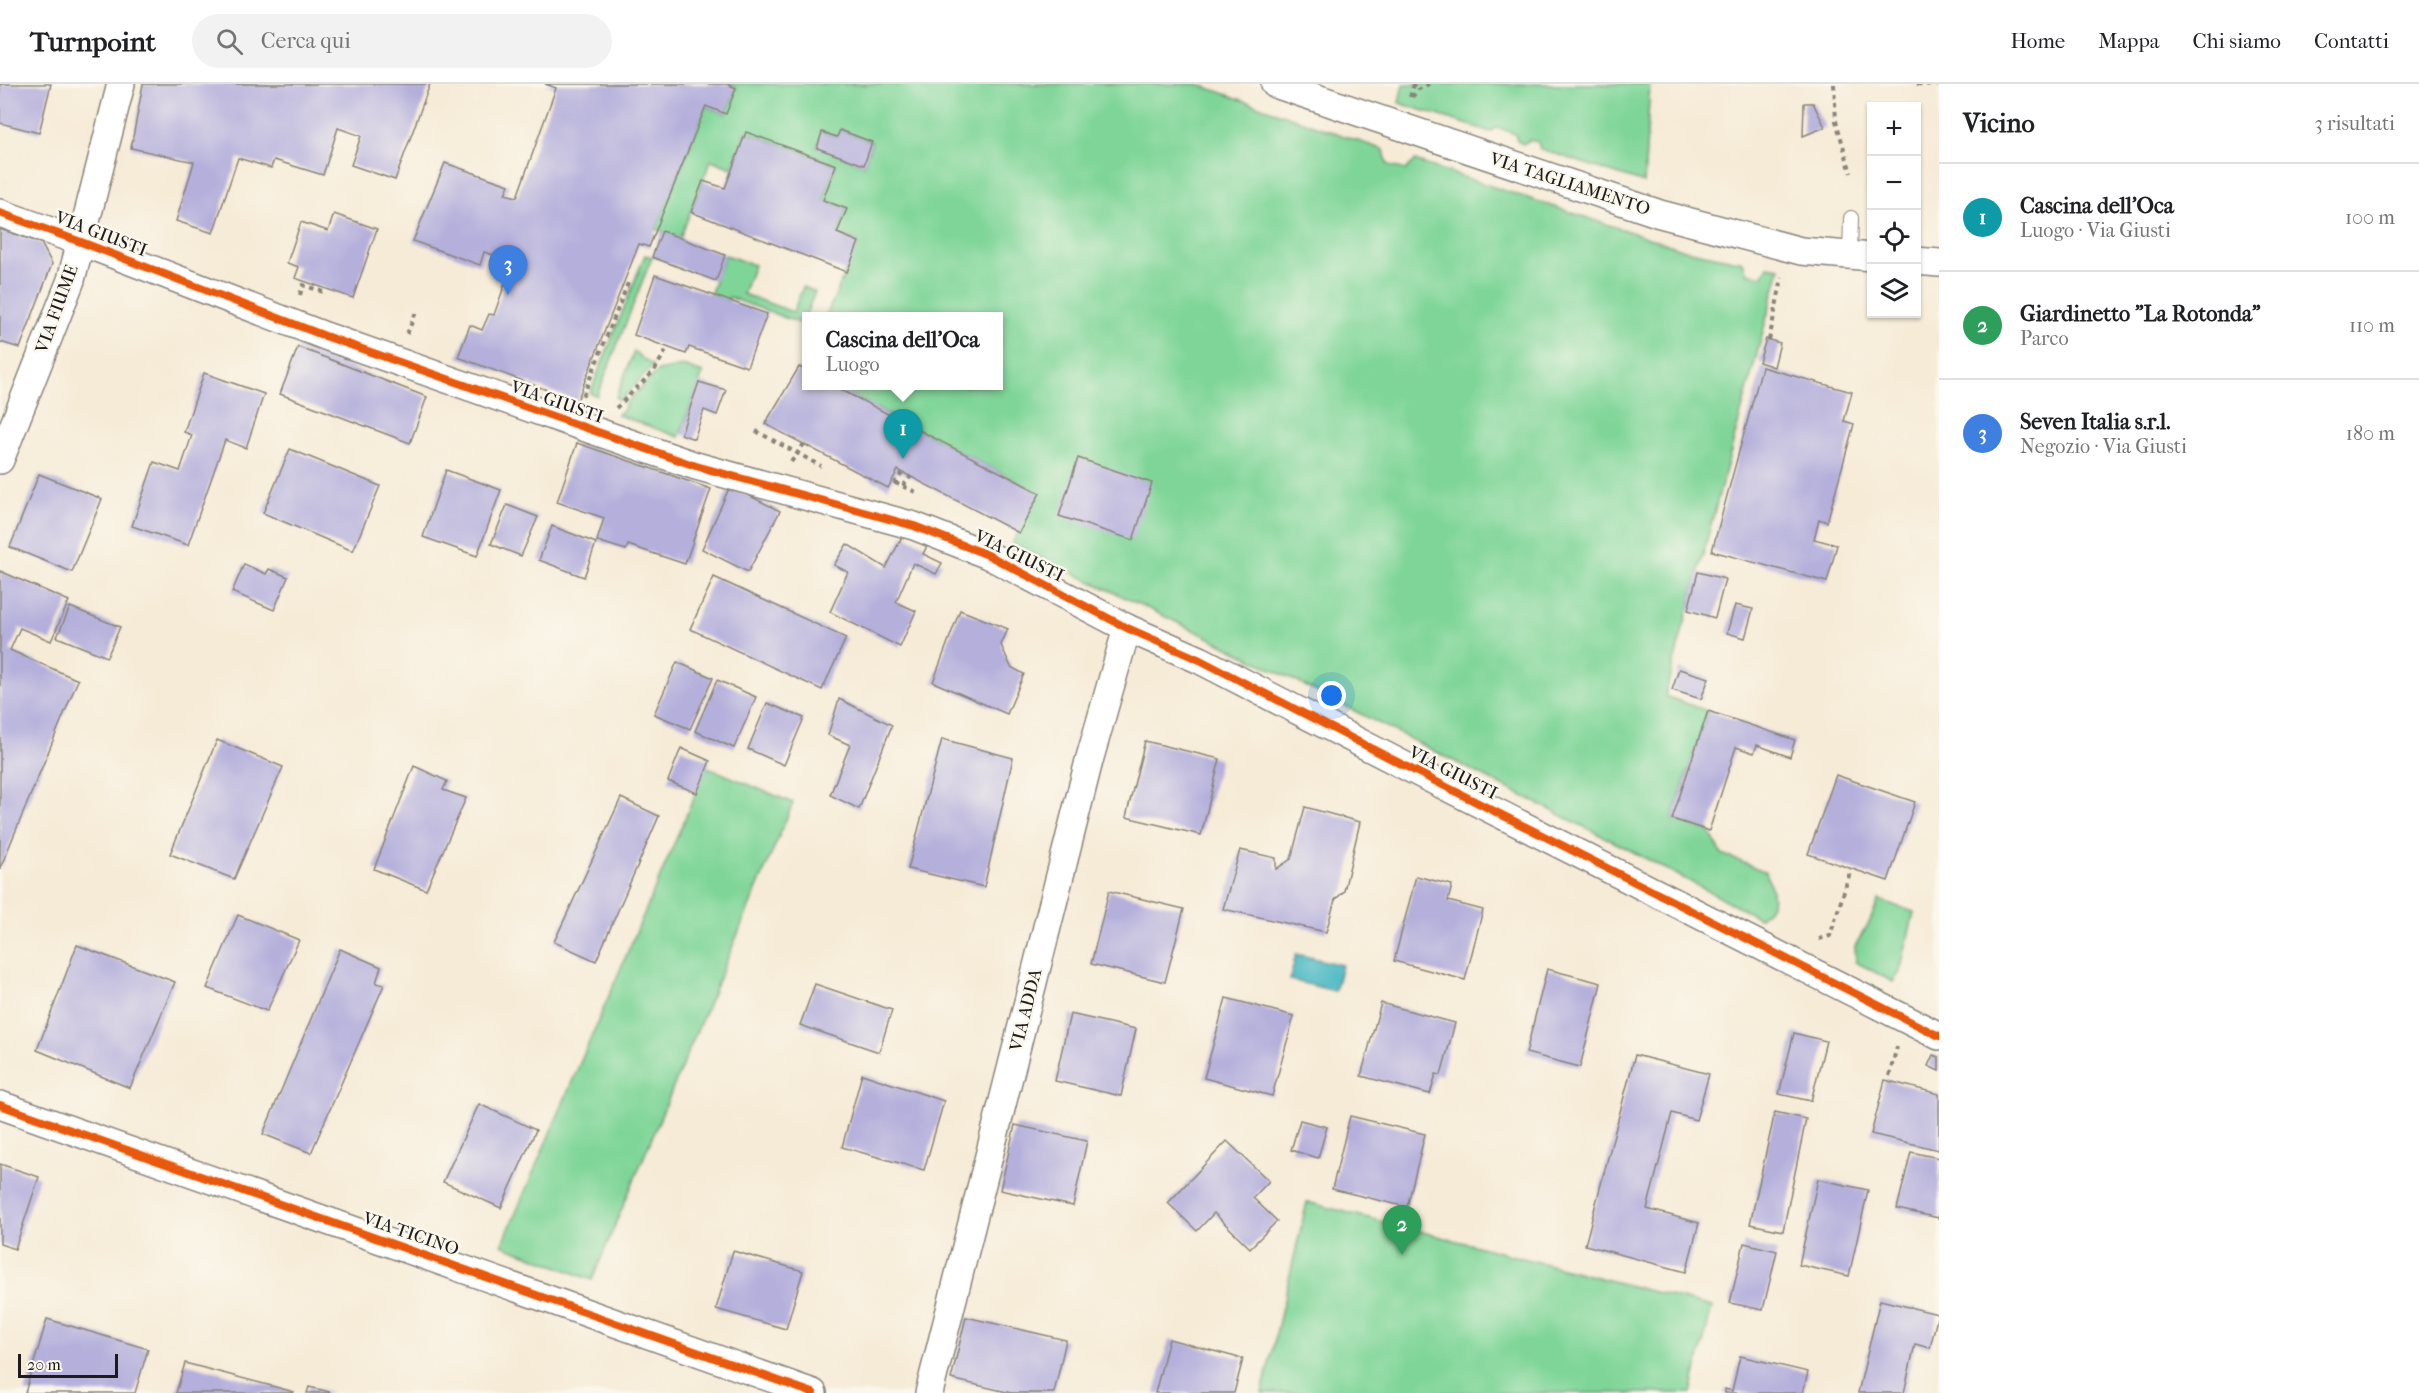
<!DOCTYPE html>
<html lang="it">
<head>
<meta charset="utf-8">
<style>
	body { margin:0; font-family:"IM FELL French Canon",serif; background:#f2f2f2; color:#202124 }
	.controls { position:absolute; right:18px; top:18px; display:grid; overflow:hidden; border-radius:0px; box-shadow:0 2px 4px #0004 }
	.controls button { width:54px; height:54px; display:grid; place-items:center; padding:0; border:0; border-bottom:2px solid #e0e0e0; background:#fff; color:#202124; font:30px sans-serif }
	.scale { position:absolute; left:18px; bottom:15px; width:100px; box-sizing:border-box; padding-left:6px; border:3px solid #1c1c1c; border-top:0; font-size:16px; line-height:21px; white-space:nowrap; color:#1c1c1c; -webkit-text-stroke:4px #fbf7ec; paint-order:stroke }
	.you { position:absolute; left:1332px; top:612px; width:21px; height:21px; margin:-15px; border:4px solid #fff; border-radius:50%; background:#1a73e8; box-shadow:0 0 0 9px #1a73e833 }
	.badge { display:grid; place-items:center; width:39px; height:39px; border-radius:50%; background:#c8321e; color:#fff; font-size:20px; font-weight:700 }
	.pin { position:absolute; translate:-50% -50px; filter:drop-shadow(0 2px 3px #0008) }
	.pin::after { content:''; position:absolute; top:32px; width:21px; height:18px; background:inherit; clip-path:polygon(0 0,100% 0,50% 100%) }
	.popup { position:absolute; left:802px; top:228px; width:201px; height:78px; box-sizing:border-box; display:grid; place-content:center; border-radius:0px; background:#fff; filter:drop-shadow(0 2px 4px #0005); font-size:20px; white-space:nowrap; color:#757577 }
	.popup b { font-size:22px; color:#202124 }
	.popup::after { content:''; position:absolute; left:50%; top:100%; margin-left:-12px; border:12px solid transparent; border-top-color:#fff }
	.list { margin:0; padding:0; list-style:none }
	h2 { display:flex; justify-content:space-between; align-items:center; height:78px; margin:0; padding:0 24px; font-size:26px }
	h2 small { font-size:20px; font-weight:400; color:#757577 }
	.list li { display:grid; grid-template-columns:39px 1fr auto; gap:18px; align-items:center; box-sizing:border-box; height:108px; padding:0 24px; border-top:2px solid #e0e0e0 }
	.list b { display:block; font-size:22px; white-space:nowrap }
	.list p { margin:0; font-size:20px; white-space:nowrap; color:#757577 }
	.list em { font-size:20px; font-style:normal; color:#757577 }
	.icon { flex:none; width:33px; height:33px; fill:none; stroke:currentColor; stroke-width:2; stroke-linecap:round; stroke-linejoin:round }
	.map { position:relative; flex:none; width:1939px; height:1309px; overflow:hidden }
	header { display:flex; align-items:center; gap:36px; box-sizing:border-box; height:84px; padding:0 30px; background:#fff; border-bottom:2px solid #e0e0e0 }
	header strong { font-size:28px }
	nav { display:flex; gap:33px; margin-inline-start:auto; font-size:21px }
	.search { width:420px; height:54px; background:#f2f2f2; display:flex; align-items:center; gap:15px; box-sizing:border-box; padding:0 21px; border-radius:33px; color:#757577; font-size:22px }
	main { display:flex }
	aside { flex:1; background:#fff }
	.map>svg:first-child { display:block }
	.green { fill:#7fd598; stroke:#4e785a; stroke-width:1.5; fill-rule:evenodd }
	.water { fill:#4bb9c4; stroke:#346a70; stroke-width:1.5 }
	.building { fill:#b4afdb }
	.lines { fill:none; stroke-linecap:round; stroke-linejoin:round }
	.service-casing { stroke:#89847a; stroke-width:16 }
	.minor-casing { stroke:#89847a; stroke-width:30 }
	.path { stroke:#89847a; stroke-width:4; stroke-dasharray:4.5 4.5; stroke-linecap:butt }
	.service { stroke:#fff; stroke-width:14 }
	.minor { stroke:#fff; stroke-width:27 }
	.cycleway-casing { stroke:#fbf7ec; stroke-width:11 }
	.cycleway { stroke:#e8590c; stroke-width:8 }
	.labels { text-anchor:middle; dominant-baseline:central; stroke-width:5; stroke-linejoin:round; paint-order:stroke }
	.street-label { font-size:18px; fill:#1c1c1c; stroke:#fbf7ec }
</style>
</head>
<body>
<header>
<strong>Turnpoint</strong>
<div class="search"><svg class="icon" aria-label="search" viewBox="0 0 24 24"><circle cx="10" cy="10" r="6"/><path d="M15 15l6 6"/></svg>Cerca qui</div>
<nav><a>Home</a><a>Mappa</a><a>Chi siamo</a><a>Contatti</a></nav>
</header>
<main>
<div class="map">
<svg width="1939" height="1309" viewBox="0 0 1939 1309">
	<rect width="100%" height="100%" fill="#fbf7ec"/>
	<filter id="ink" filterUnits="userSpaceOnUse"><feTurbulence type="fractalNoise" baseFrequency=".0167" numOctaves="2"/><feDisplacementMap in="SourceGraphic" scale="12" xChannelSelector="R" yChannelSelector="G"/><feConvolveMatrix kernelMatrix="1 2 1 2 8 2 1 2 1" color-interpolation-filters="sRGB"/></filter>
	<filter id="wash" filterUnits="userSpaceOnUse"><feTurbulence type="fractalNoise" baseFrequency=".008" numOctaves="4" result="noise"/><feDisplacementMap in="SourceGraphic" scale="24" xChannelSelector="R" yChannelSelector="G"/><feGaussianBlur stdDeviation="1.35" result="paint"/><feColorMatrix in="noise" values="0 0 0 0 0 0 0 0 0 0 0 0 0 0 0 0 0 1.4 0 .05"/><feComposite in="paint" operator="in"/></filter>
	<g filter="url(#wash)">
		<rect width="100%" height="100%" fill="#f6ebd7"/>
		<!-- green -->
		<g class="green">
			<path d="M 728,0 L 1197,0 L 1384,66 L 1387,80 L 1405,86 L 1415,77 L 1685,166 L 1743,178 L 1747,189 L 1762,192 L 1768,182 L 1780,184 L 1665,612 L 1708,627 L 1672,735 L 1709,747 L 1722,770 L 1766,788 C 1773,810 1779,818 1759,834 L 1750,829 L 1622,762 L 1212,555 L 1012,460 L 1039,409 L 834,302 L 999,302 L 999,232 L 826,232 L 859,158 L 837,149 L 847,125 L 823,116 L 836,81 L 746,48 L 732,84 L 711,76 L 680,154 L 656,145 L 706,22 L 726,30 L 736,4 ZM 841,46 L 872,58 L 864,81 L 817,63 L 823,48 L 837,53 Z"/>
			<polygon points="1403,0 1650,0 1644,99 1540,65 1538,58 1530,56 1523,60 1517,57 1515,50 1497,43 1491,48 1399,19"/>
			<polygon points="645,171 652,173 597,312 590,309"/>
			<polygon points="725,171 754,181 743,210 793,228 803,203 815,208 802,240 729,213 728,217 710,211"/>
			<polygon points="634,268 653,282 620,317 616,313"/>
			<polygon points="683,282 703,289 679,353 618,331 626,323 624,321 658,287"/>
			<polygon points="707,683 793,719 592,1196 502,1161"/>
			<polygon points="1879,816 1914,828 1900,888 1893,898 1856,878 1855,862 1869,839"/>
			<polygon points="1307,1118 1712,1223 1691,1309 1262,1309"/>
		</g>
		<!-- water -->
		<polygon class="water" points="1296,870 1342,881 1335,907 1290,896"/>
		<g id="blocks">
			<!-- building -->
			<g class="building">
				<polygon points="0,0 51,0 39,49 0,39"/>
				<polygon points="143,0 430,0 395,96 351,81 361,52 338,44 323,91 274,76 271,84 238,74 213,149 176,137 194,78 131,64"/>
				<polygon points="545,0 728,0 736,4 726,30 706,22 649,163 639,160 577,317 458,273 470,241 482,246 489,230 494,231 513,177 484,168 480,181 413,157 445,79 509,101 505,110 517,113 556,4"/>
				<polygon points="1804,19 1813,19 1825,43 1803,52"/>
				<polygon points="840,46 872,58 864,81 817,64 822,48 837,53"/>
				<polygon points="746,48 836,81 823,116 847,125 837,149 859,158 847,188 691,128 703,97 725,104"/>
				<polygon points="334,130 377,145 353,214 295,194 299,183 287,179 301,138 328,147"/>
				<polygon points="0,145 41,159 52,180 20,264 0,258"/>
				<polygon points="662,147 725,171 716,197 652,173"/>
				<polygon points="655,191 767,230 747,283 689,263 686,270 634,251"/>
				<polygon points="1766,255 1780,259 1774,283 1759,278"/>
				<polygon points="298,263 427,313 410,359 280,310"/>
				<polygon points="799,283 807,287 807,302 834,302 1040,409 1019,449 898,386 888,404 765,340"/>
				<polygon points="1762,283 1852,308 1844,337 1854,340 1827,438 1819,435 1814,455 1837,461 1827,498 1712,467"/>
				<polygon points="204,289 264,310 246,364 225,356 188,461 132,442 154,378 180,387 192,351 184,348"/>
				<polygon points="699,298 726,306 717,331 704,326 694,355 681,350"/>
				<polygon points="577,359 711,405 685,480 628,461 626,466 597,457 604,434 557,418"/>
				<polygon points="290,365 380,402 353,467 263,429"/>
				<polygon points="1078,374 1152,399 1133,456 1059,432"/>
				<polygon points="446,386 501,406 477,472 423,453"/>
				<polygon points="39,390 102,415 72,488 10,463"/>
				<polygon points="730,402 780,427 748,488 702,465"/>
				<polygon points="507,421 538,433 521,472 491,460"/>
				<polygon points="552,442 596,459 584,493 539,476"/>
				<polygon points="903,451 927,462 923,470 942,479 936,490 913,479 896,518 916,527 900,563 830,528 848,488 834,481 847,460 886,484"/>
				<polygon points="244,480 266,490 269,485 288,493 274,526 232,508"/>
				<polygon points="0,487 69,517 51,557 20,544 10,566 78,596 0,785"/>
				<polygon points="1698,488 1725,495 1715,534 1688,526"/>
				<polygon points="714,493 846,554 822,606 690,545"/>
				<polygon points="1735,521 1753,525 1745,554 1727,549"/>
				<polygon points="70,523 120,543 107,573 57,553"/>
				<polygon points="960,526 1008,545 1001,561 1011,583 1024,590 1007,630 933,598"/>
				<polygon points="677,578 713,594 690,645 654,630"/>
				<polygon points="1679,585 1709,594 1701,615 1672,606"/>
				<polygon points="717,596 756,613 734,664 695,647"/>
				<polygon points="839,615 892,641 859,725 830,711 850,661 828,651"/>
				<polygon points="767,619 804,634 784,681 748,665"/>
				<polygon points="1708,627 1795,656 1790,673 1757,661 1754,669 1736,663 1709,747 1672,735"/>
				<polygon points="942,655 1013,674 984,803 908,785"/>
				<polygon points="217,656 283,683 234,795 170,770"/>
				<polygon points="1145,657 1220,675 1201,751 1126,733"/>
				<polygon points="681,664 710,677 697,709 668,697"/>
				<polygon points="414,682 447,697 443,706 466,714 426,806 374,785"/>
				<polygon points="1836,691 1915,718 1888,797 1808,770"/>
				<polygon points="621,714 659,732 596,877 554,858"/>
				<polygon points="1305,723 1360,738 1344,807 1335,816 1326,848 1223,825 1240,766 1276,774 1276,785 1291,775"/>
				<polygon points="1416,792 1452,801 1448,817 1483,826 1465,896 1394,877"/>
				<polygon points="1109,807 1184,825 1165,898 1091,880"/>
				<polygon points="238,831 299,856 267,927 207,904"/>
				<polygon points="77,861 175,898 130,1004 37,966"/>
				<polygon points="340,865 381,883 376,899 384,901 311,1069 263,1050"/>
				<polygon points="1547,885 1601,899 1580,983 1526,969"/>
				<polygon points="815,900 892,926 879,968 800,941"/>
				<polygon points="1226,914 1294,932 1272,1012 1204,994"/>
				<polygon points="1381,919 1455,939 1441,991 1436,990 1430,1010 1361,992"/>
				<polygon points="1070,930 1136,945 1121,1012 1055,997"/>
				<polygon points="1794,949 1826,957 1811,1017 1779,1010"/>
				<polygon points="1635,971 1709,990 1696,1036 1672,1029 1647,1125 1699,1139 1686,1188 1585,1161"/>
				<polygon points="1933,971 1939,973 1939,987 1928,982"/>
				<polygon points="862,990 944,1017 924,1086 842,1063"/>
				<polygon points="1885,996 1939,1010 1939,1066 1871,1050"/>
				<polygon points="479,1020 536,1046 501,1124 443,1098"/>
				<polygon points="1775,1028 1806,1035 1783,1147 1750,1140"/>
				<polygon points="1350,1032 1425,1050 1407,1123 1332,1105"/>
				<polygon points="1300,1036 1327,1043 1318,1074 1291,1066"/>
				<polygon points="1015,1041 1087,1057 1073,1122 1000,1106"/>
				<polygon points="1227,1057 1269,1097 1253,1114 1277,1137 1250,1164 1214,1129 1197,1147 1168,1119"/>
				<polygon points="1911,1068 1939,1074 1939,1134 1897,1125"/>
				<polygon points="0,1080 39,1093 15,1165 0,1160"/>
				<polygon points="1818,1095 1868,1106 1849,1192 1799,1181"/>
				<polygon points="1744,1159 1777,1167 1763,1226 1730,1219"/>
				<polygon points="733,1167 803,1187 786,1245 716,1225"/>
				<polygon points="1880,1216 1938,1230 1930,1264 1915,1260 1904,1309 1858,1309"/>
				<polygon points="966,1233 1066,1256 1054,1309 1011,1309 951,1295"/>
				<polygon points="47,1235 148,1265 135,1309 25,1309"/>
				<polygon points="1169,1255 1243,1275 1234,1309 1155,1309"/>
				<polygon points="1740,1272 1808,1288 1803,1309 1725,1309 1725,1305 1732,1307"/>
				<polygon points="185,1279 294,1308 293,1309 176,1309"/>
				<polygon points="309,1303 330,1308 330,1309 307,1309"/>
			</g>
		</g>
	</g>
	<g filter="url(#ink)">
		<use href="#blocks" fill-opacity="0" stroke="#89847a" stroke-width="1.5"/>
		<g class="lines">
			<defs>
				<polyline id="service" points="1850,171 1851,134"/>
				<g id="minor">
					<polyline points="1275,0 1660,130 1801,167 1872,173"/>
					<polyline points="0,129 81,158 325,252 592,346 696,382 914,442 988,471 1127,544 1200,576 1413,686 1939,952"/>
					<polyline points="1916,177 1939,179"/>
					<polyline points="0,376 71,196 121,0"/>
					<polyline points="0,1021 813,1309"/>
					<polyline points="929,1309 1089,677 1127,544"/>
				</g>
			</defs>
			<!-- service casing -->
			<use href="#service" class="service-casing"/>
			<!-- minor casing -->
			<use href="#minor" class="minor-casing"/>
			<!-- path -->
			<g class="path">
				<polyline points="1834,0 1836,37 1851,89"/>
				<polyline points="1917,0 1939,1"/>
				<polyline points="1410,13 1414,0"/>
				<polyline points="1412,13 1419,5 1429,0"/>
				<polyline points="300,211 303,201 323,208 324,204"/>
				<polyline points="407,250 416,228"/>
				<polyline points="1769,256 1782,194"/>
				<polyline points="583,312 628,199"/>
				<polyline points="616,324 654,287 668,263"/>
				<polyline points="756,347 821,382"/>
				<polyline points="791,378 804,360"/>
				<polyline points="895,399 916,408"/>
				<polyline points="894,400 903,388"/>
				<polyline points="903,402 911,392"/>
				<polyline points="1819,855 1830,852 1851,785"/>
				<polyline points="1889,992 1897,963"/>
			</g>
			<!-- service -->
			<use href="#service" class="service"/>
			<!-- minor -->
			<use href="#minor" class="minor"/>
			<defs>
				<g id="cycleway">
					<polyline points="0,129 81,158 325,252 592,346 696,382 914,442 988,471 1127,544 1200,576 1413,686 1939,952"/>
					<polyline points="0,1021 813,1309"/>
				</g>
			</defs>
			<!-- cycleway casing -->
			<use href="#cycleway" class="cycleway-casing"/>
			<!-- cycleway -->
			<use href="#cycleway" class="cycleway"/>
		</g>
	</g>
	<g class="labels">
		<!-- street labels -->
		<g class="street-label">
			<text transform="translate(1570 100) rotate(18)">VIA TAGLIAMENTO</text>
			<text transform="translate(101 150) rotate(21)">VIA GIUSTI</text>
			<text transform="translate(57 225) rotate(-70)">VIA FIUME</text>
			<text transform="translate(557 318) rotate(19)">VIA GIUSTI</text>
			<text transform="translate(1019 472) rotate(26)">VIA GIUSTI</text>
			<text transform="translate(1453 689) rotate(27)">VIA GIUSTI</text>
			<text transform="translate(1026 926) rotate(-76)">VIA ADDA</text>
			<text transform="translate(411 1150) rotate(19)">VIA TICINO</text>
		</g>
	</g>
</svg>
<div class="controls">
<button>+</button>
<button>−</button>
<button><svg class="icon" aria-label="locate" viewBox="0 0 24 24"><circle cx="12" cy="12" r="6"/><path d="M12 2v4M12 18v4M2 12h4M18 12h4"/></svg></button>
<button><svg class="icon" aria-label="layers" viewBox="0 0 24 24"><path d="M12 4l9 5-9 5-9-5zM3 14l9 5 9-5"/></svg></button>
</div>
<div class="scale">20 m</div>
<div class="you"></div>
<div class="pin badge" style="left:903px;top:375px;background:#0f9aa8">1</div>
<div class="popup"><b>Cascina dell'Oca</b>Luogo</div>
<div class="pin badge" style="left:1402px;top:1171px;background:#2e9e5b">2</div>
<div class="pin badge" style="left:508px;top:211px;background:#3f7fe0">3</div>
</div>
<aside>
<h2>Vicino<small>3 risultati</small></h2>
<ul class="list">
<li><span class="badge" style="background:#0f9aa8">1</span><div><b>Cascina dell'Oca</b><p>Luogo · Via Giusti</p></div><em>100 m</em></li>
<li><span class="badge" style="background:#2e9e5b">2</span><div><b>Giardinetto &quot;La Rotonda&quot;</b><p>Parco</p></div><em>110 m</em></li>
<li><span class="badge" style="background:#3f7fe0">3</span><div><b>Seven Italia s.r.l.</b><p>Negozio · Via Giusti</p></div><em>180 m</em></li>
</ul>
</aside>
</main>
</body>
</html>
